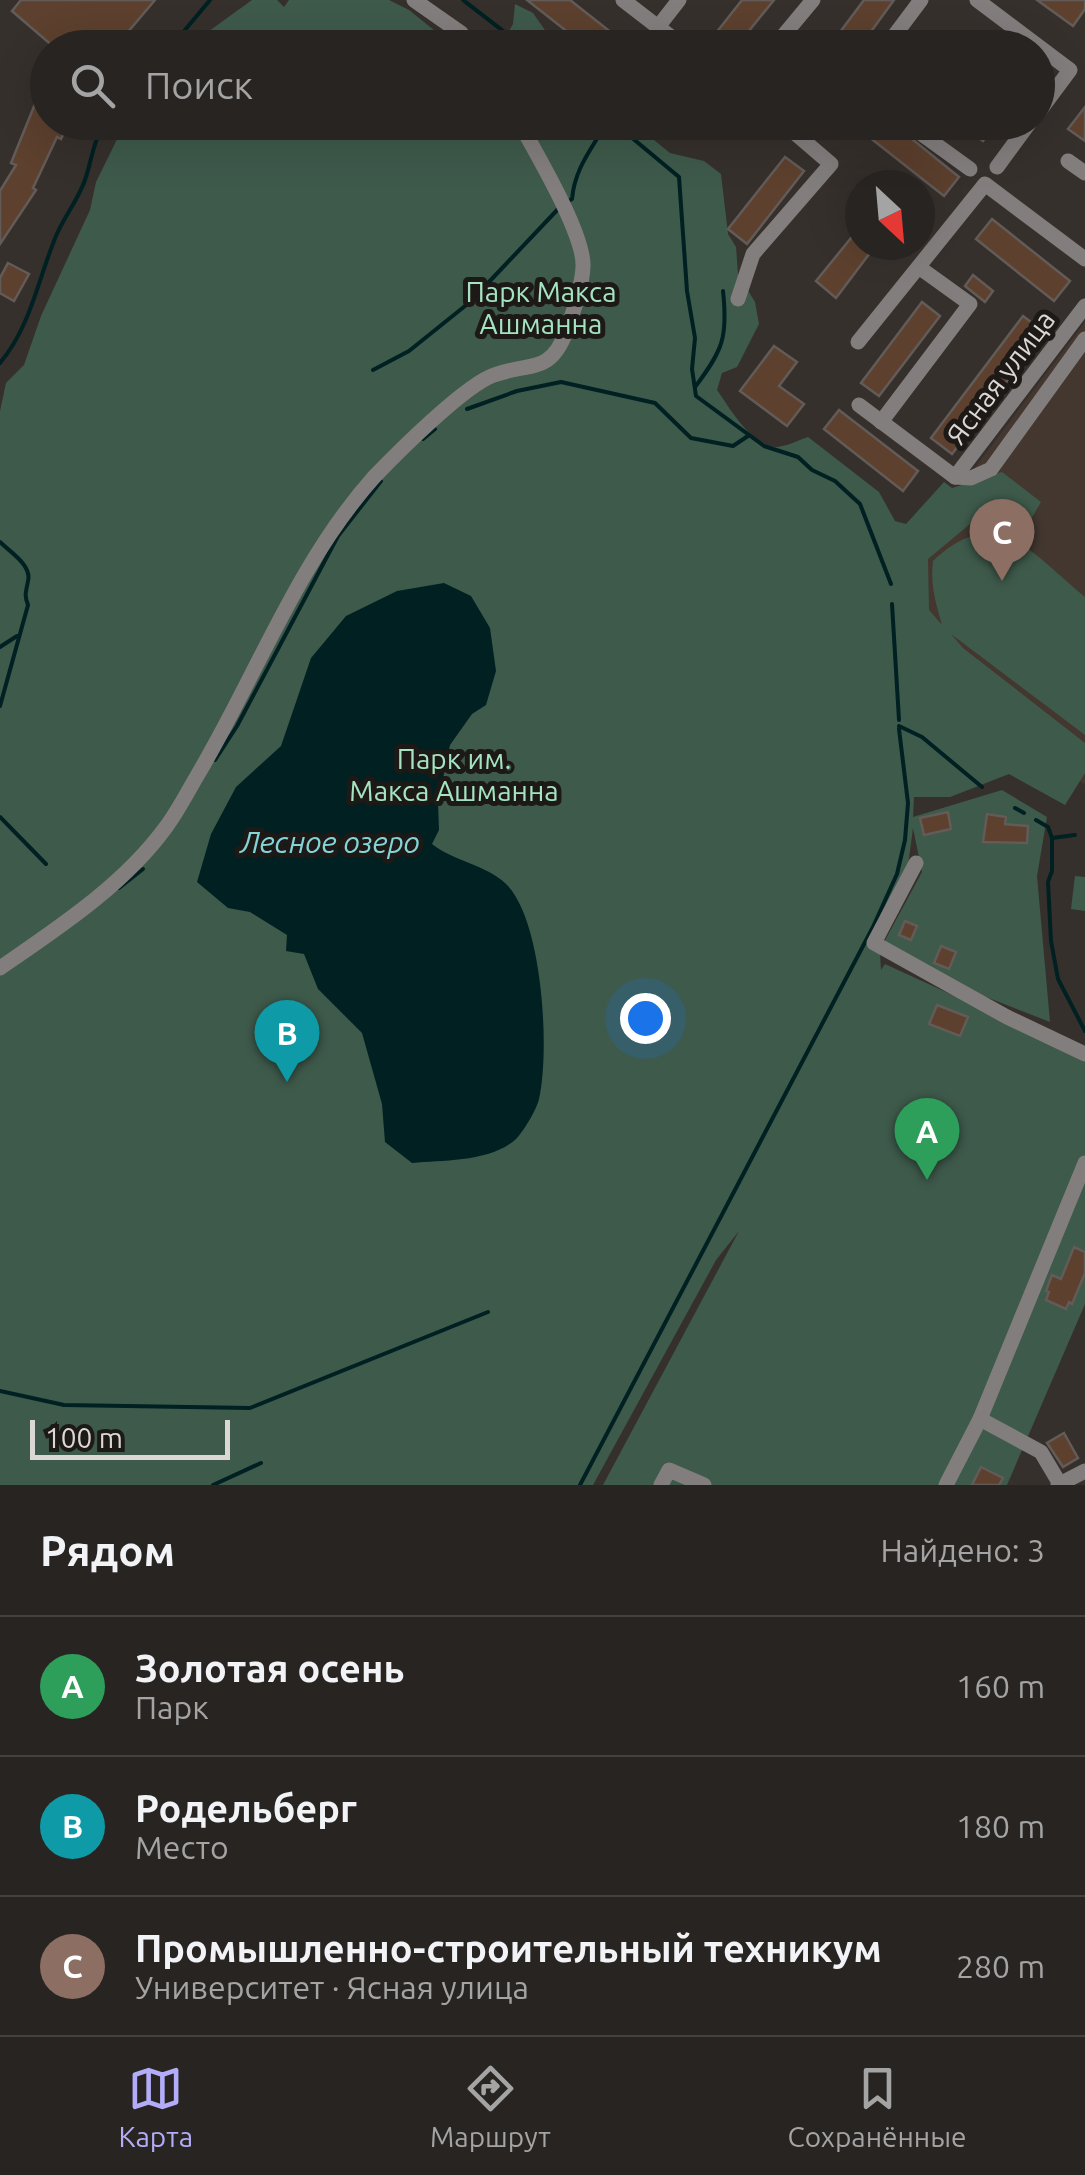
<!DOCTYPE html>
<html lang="ru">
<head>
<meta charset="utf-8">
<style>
	body { margin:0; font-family:Ubuntu,sans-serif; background:#34302e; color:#f1f3f6 }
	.compass { position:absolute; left:845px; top:170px; width:90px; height:90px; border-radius:50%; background:#282421; box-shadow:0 10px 40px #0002; rotate:154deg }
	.scale { position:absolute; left:30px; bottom:25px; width:200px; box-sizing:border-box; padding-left:10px; border:5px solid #dbd7d4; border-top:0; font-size:28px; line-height:35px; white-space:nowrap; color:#dbd7d4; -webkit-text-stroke:8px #1c1917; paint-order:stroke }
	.you { position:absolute; left:645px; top:1018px; width:35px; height:35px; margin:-25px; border:8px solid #fff; border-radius:50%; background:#1a73e8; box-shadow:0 0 0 15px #1a73e833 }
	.badge { display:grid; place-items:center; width:65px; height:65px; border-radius:50%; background:#b3adf9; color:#fff; font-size:32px; font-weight:700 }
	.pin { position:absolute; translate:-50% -82px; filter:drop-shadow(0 2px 5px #0008) }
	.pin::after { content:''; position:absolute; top:52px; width:35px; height:30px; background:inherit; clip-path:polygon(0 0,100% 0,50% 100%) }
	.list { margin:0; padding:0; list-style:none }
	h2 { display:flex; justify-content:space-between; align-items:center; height:130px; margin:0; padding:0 40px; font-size:42px }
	h2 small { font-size:32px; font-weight:400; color:#a5a4a5 }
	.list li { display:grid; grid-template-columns:65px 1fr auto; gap:30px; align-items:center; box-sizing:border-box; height:140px; padding:0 40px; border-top:2px solid #44413f }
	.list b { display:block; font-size:38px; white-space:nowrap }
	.list p { margin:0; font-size:32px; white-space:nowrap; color:#a5a4a5 }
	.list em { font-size:32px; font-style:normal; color:#a5a4a5 }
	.icon { flex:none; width:55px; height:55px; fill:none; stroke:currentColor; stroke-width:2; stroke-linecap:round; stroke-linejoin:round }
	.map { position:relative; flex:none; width:1085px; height:1485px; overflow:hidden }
	.search { position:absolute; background:#282421; box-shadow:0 10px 40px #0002; left:30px; right:30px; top:30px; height:110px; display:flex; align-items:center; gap:25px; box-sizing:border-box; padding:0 35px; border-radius:55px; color:#a5a4a5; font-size:38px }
	.sheet { height:550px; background:#282421 }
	nav { display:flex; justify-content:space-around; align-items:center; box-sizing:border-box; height:140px; border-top:2px solid #44413f; background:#282421; font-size:28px; color:#a5a4a5 }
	nav a { display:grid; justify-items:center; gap:5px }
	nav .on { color:#b3adf9 }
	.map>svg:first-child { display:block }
	.built { fill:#433730 }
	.green { fill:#3e5a4b }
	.water { fill:#002022 }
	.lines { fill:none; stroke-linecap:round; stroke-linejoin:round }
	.stream { stroke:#002022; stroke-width:4 }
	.building { fill:#5d402e; stroke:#625b57; stroke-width:2.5 }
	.minor { stroke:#837e7e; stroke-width:15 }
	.labels { text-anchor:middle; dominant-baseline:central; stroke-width:10; stroke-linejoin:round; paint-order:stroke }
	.park-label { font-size:28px; fill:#a5e4c1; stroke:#1c1917 }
	.street-label { font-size:28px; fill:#dbd7d4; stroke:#1c1917 }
	.water-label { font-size:30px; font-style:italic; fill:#83d4d7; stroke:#1c1917 }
</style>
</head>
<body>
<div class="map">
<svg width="1085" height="1485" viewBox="0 0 1085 1485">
	<rect width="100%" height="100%" fill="#36302c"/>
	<!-- built -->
	<polygon class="built" points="1085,322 1085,785 1066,771 922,615 915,547"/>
	<!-- green -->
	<g class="green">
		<polygon points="252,0 277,0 284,7 289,0 389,0 409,10 455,47 187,47"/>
		<polygon points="515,4 533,13 547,33 571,47 500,47 513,24"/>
		<path d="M 484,122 L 487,129 L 494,122 L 633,123 L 670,153 L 704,161 L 721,174 L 728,234 L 736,247 L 738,274 L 755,302 L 759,324 L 737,367 L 722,373 L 717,390 C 730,408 750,445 776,447 C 785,447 799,440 808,437 L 879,492 L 895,521 L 906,524 L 944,482 L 952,488 L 1002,472 L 1041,502 L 1021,536 L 970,524 L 928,559 L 929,610 L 942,625 C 936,603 930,586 933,561 C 997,500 1032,554 1085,597 L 1085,735 L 951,634 L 963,648 L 1085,743 L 1085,773 L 1065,805 L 1009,774 L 950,797 L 914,797 L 913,817 L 1002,790 L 1047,817 L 1037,876 L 1050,1022 L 961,987 L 883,944 L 922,872 L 913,828 L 906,881 L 879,937 L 881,970 L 885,964 L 1085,1056 L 1085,1304 L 1007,1485 L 603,1485 L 739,1231 L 716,1260 L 593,1485 L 0,1485 L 0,411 L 6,383 L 24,365 L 41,316 L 90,210 L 96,182 L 125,123 Z"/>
		<polygon points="1075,876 1085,877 1085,911 1071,909"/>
	</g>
	<!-- water -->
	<path class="water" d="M 444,583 L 471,596 L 490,628 L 496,671 L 486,705 L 472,714 L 450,745 L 438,802 L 439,830 L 432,844 C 453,861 484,864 505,883 C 543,918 550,1051 539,1099 C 537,1109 523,1132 516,1139 C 491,1162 444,1160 412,1163 L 385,1142 L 382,1104 L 362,1033 L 318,989 L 304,954 L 286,951 L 287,935 L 250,912 L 228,908 L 197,882 L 211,834 L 236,787 L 281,746 L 311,658 L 346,616 L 397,591 Z"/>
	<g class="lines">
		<!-- stream -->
		<g class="stream">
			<polyline points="463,0 525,48"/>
			<polyline points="170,48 210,0"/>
			<polyline points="613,122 679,177 687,291 695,338 692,369 696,396 764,446 798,457 812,470 835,481 860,504 891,584"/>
			<path d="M 568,201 L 572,199 C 575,167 592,149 607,122"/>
			<path d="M 0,363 C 31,326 38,279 56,236 C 64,217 78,200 85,180 C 92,160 93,140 106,122"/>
			<polyline points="373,370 409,351 470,302 560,207"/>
			<path d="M 695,387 C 723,350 728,337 723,291"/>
			<polyline points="467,409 517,391 561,382 655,403 691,438 733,446 748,436"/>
			<polyline points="423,439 435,429"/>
			<path d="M 0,542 C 10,552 32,565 28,581 C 26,592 24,595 28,605 L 0,706"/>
			<polyline points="892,604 899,720"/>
			<polyline points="0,647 17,636"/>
			<polyline points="899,726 922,737 982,787"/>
			<polyline points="215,760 237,726 338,536 381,481"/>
			<polyline points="1015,808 1024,813"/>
			<polyline points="0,817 46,864"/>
			<polyline points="1036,820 1048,827 1052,838 1052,871 1048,882 1051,941 1058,979 1085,1031"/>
			<polyline points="1052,838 1075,835"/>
			<polyline points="119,888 143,869"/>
			<polyline points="0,1391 64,1405 250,1408 488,1312"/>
			<polyline points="213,1485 261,1463"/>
			<polyline points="580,1485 873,927 897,874 905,840 908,803 899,729"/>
		</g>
	</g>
	<!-- building -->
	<g class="building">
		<polygon points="21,0 155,0 122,39 131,48 55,48 12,11"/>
		<polygon points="527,0 570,0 631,48 588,48"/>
		<polygon points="742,0 774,0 735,48 716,33"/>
		<polygon points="864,0 894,0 859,48 828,48"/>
		<polygon points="1037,0 1085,0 1085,9 1073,26"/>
		<polygon points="37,99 48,104 48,122 69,122 61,139 57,137 33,188 36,190 0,244 0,191 16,165 11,163"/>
		<polygon points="1085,107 1085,141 1068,129"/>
		<polygon points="850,122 891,122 959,177 944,196"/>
		<polygon points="958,122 997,122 983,141"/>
		<polygon points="785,157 804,171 747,244 728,229"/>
		<polygon points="992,219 1070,281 1054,301 976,239"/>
		<polygon points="860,227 860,245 876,245 836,298 816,281"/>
		<polygon points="8,263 29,274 14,301 0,293 0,278"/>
		<polygon points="973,275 993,291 985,302 965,286"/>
		<polygon points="922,302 940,316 879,396 861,383"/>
		<polygon points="1023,316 1044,332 952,454 931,438"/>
		<polygon points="774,346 797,362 779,386 804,404 787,426 740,391"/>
		<polygon points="839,410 918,471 903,491 824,429"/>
		<polygon points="948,812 951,829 924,835 920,818"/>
		<polygon points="987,814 1006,817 1005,824 1028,826 1027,843 983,842"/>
		<polygon points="905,921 917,926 911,940 899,935"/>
		<polygon points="941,946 956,952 949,969 934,963"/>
		<polygon points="937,1005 968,1017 960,1036 929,1024"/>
		<polygon points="1074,1247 1085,1252 1085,1273 1072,1304 1069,1302 1066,1309 1046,1300 1049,1292 1046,1291 1052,1275 1061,1279"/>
		<polygon points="1064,1433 1078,1458 1063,1467 1047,1443"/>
		<polygon points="981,1467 1003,1478 999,1485 972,1485"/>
	</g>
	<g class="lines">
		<!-- minor -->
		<g class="minor">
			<polyline points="414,0 461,33 473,48"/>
			<polyline points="623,0 658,27 679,0"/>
			<polyline points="977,0 1070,70 1038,113"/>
			<polyline points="658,27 686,48"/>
			<polyline points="773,48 813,0"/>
			<polyline points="885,48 921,0"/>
			<polyline points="905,122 970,169"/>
			<polyline points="1068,161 1085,173"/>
			<polyline points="997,167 1030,122"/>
			<polyline points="738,299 753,254 831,164 782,122"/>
			<polyline points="858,342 985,184 1085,259"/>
			<polyline points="859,405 955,477 1085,306"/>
			<polyline points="881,422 970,304 920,268"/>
			<polyline points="955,477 971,478 991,469 1085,339"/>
			<polyline points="916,863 874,943 1007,1017 1085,1054"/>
			<path d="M 0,968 C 58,928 124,885 166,827 C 178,811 187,793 197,776 C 256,677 297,563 374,477 C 397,453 465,385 494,375 C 529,362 550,375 566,332 C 573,313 582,288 583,267 C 585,235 536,153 519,122"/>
			<polyline points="980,1419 1041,1452 1060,1484"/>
			<polyline points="661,1485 669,1470 704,1485"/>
			<polyline points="946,1485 980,1419 1085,1163"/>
			<polyline points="1058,1485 1085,1471"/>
		</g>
	</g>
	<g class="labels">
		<!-- park labels -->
		<g class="park-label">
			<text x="541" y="291">Парк Макса<tspan x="541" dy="32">Ашманна</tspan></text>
			<text x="454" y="758">Парк им.<tspan x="454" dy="32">Макса Ашманна</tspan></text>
		</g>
		<!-- street labels -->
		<g class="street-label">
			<text transform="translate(1000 377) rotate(-53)">Ясная улица</text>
		</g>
		<!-- water labels -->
		<g class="water-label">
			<text x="330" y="842">Лесное озеро</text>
		</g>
	</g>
</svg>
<svg class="compass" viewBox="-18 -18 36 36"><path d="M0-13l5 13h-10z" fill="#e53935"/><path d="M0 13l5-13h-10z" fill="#a5a4a5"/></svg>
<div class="scale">100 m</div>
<div class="you"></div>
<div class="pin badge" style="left:927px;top:1180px;background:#2e9e5b">A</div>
<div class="pin badge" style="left:287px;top:1082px;background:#0f9aa8">B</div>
<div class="pin badge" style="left:1002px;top:581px;background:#8d6e63">C</div>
<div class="search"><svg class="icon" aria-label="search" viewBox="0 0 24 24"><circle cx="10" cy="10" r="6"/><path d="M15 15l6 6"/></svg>Поиск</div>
</div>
<section class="sheet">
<h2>Рядом<small>Найдено: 3</small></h2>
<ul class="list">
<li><span class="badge" style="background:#2e9e5b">A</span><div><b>Золотая осень</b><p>Парк</p></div><em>160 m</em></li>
<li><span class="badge" style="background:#0f9aa8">B</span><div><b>Родельберг</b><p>Место</p></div><em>180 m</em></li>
<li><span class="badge" style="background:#8d6e63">C</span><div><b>Промышленно-строительный техникум</b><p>Университет · Ясная улица</p></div><em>280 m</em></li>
</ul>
</section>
<nav>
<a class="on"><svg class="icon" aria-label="map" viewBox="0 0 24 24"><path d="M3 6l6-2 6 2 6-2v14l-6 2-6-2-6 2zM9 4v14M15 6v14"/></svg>Карта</a>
<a><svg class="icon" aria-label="directions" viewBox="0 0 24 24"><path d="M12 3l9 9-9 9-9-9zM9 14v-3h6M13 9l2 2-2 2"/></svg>Маршрут</a>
<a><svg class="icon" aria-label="saved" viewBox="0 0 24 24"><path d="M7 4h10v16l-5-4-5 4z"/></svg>Сохранённые</a>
</nav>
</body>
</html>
